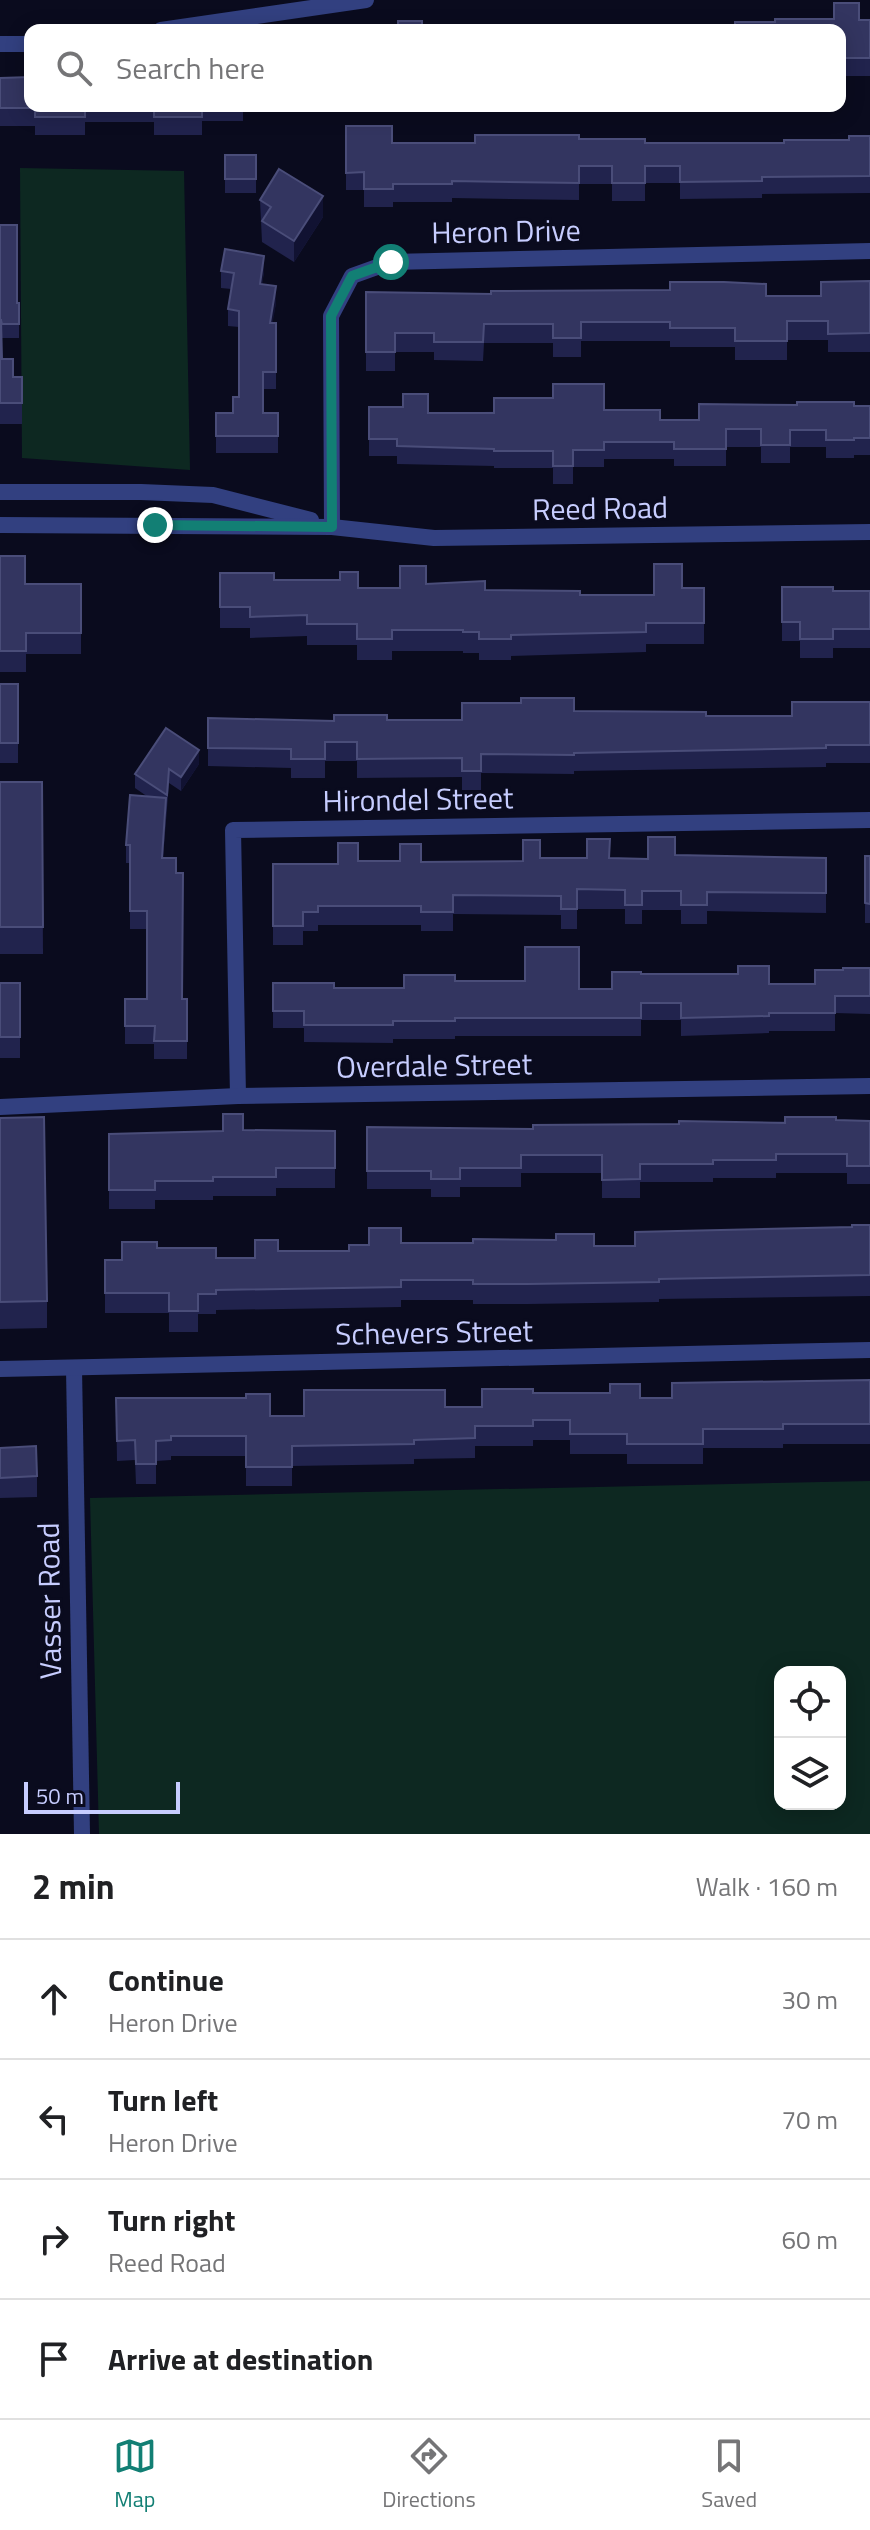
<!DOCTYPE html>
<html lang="en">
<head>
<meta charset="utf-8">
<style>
	body { margin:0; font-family:"Titillium Web",sans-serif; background:#f2f2f2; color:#202124 }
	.controls { position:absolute; right:24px; bottom:24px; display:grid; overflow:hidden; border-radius:16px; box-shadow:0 4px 20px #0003 }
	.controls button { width:72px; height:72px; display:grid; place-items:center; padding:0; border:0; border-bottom:2px solid #e0e0e0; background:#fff; color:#202124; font:40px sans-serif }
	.scale { position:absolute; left:24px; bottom:20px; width:156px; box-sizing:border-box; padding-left:8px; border:4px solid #c7cdff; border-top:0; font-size:22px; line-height:28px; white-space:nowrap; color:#c7cdff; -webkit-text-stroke:6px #0a0b1e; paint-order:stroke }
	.stop { position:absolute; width:24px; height:24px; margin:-18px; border:6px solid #127f74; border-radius:50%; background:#fff }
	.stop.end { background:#127f74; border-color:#fff; box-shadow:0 2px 8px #0008 }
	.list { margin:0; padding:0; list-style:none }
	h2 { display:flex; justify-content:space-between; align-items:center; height:104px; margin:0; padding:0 32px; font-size:34px }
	h2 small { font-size:26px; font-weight:400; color:#757577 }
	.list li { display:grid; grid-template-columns:52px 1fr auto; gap:24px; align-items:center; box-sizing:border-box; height:120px; padding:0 32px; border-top:2px solid #e0e0e0 }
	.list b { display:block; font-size:30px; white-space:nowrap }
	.list p { margin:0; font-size:26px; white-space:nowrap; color:#757577 }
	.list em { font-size:26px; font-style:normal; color:#757577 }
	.icon { flex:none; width:44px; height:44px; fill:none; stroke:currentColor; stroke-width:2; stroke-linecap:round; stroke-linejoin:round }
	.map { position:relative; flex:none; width:870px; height:1834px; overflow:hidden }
	.search { position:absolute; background:#fff; box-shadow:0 4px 20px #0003; left:24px; right:24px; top:24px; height:88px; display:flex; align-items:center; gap:20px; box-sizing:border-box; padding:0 28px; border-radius:16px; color:#757577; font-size:30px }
	.sheet { height:584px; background:#fff }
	nav { display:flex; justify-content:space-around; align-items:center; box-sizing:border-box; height:112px; border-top:2px solid #e0e0e0; background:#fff; font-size:22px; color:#757577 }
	nav a { display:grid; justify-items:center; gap:4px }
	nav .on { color:#127f74 }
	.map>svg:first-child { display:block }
	.green { fill:#0d2821; fill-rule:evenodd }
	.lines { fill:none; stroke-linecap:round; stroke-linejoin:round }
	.minor { stroke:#324080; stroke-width:16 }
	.tertiary { stroke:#324080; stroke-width:16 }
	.wall { fill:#21234d }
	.shaded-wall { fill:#111232 }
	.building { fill:#333560; stroke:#4a4d79; stroke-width:2 }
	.route { stroke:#127f74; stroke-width:10 }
	.labels { text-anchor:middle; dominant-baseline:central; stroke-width:6; stroke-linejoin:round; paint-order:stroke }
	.street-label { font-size:30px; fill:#c7cdff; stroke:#0a0b1e }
</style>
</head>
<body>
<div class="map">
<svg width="870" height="1834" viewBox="0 0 870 1834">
	<rect width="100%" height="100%" fill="#0a0b1e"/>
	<!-- green -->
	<g class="green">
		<polygon points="20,168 184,171 190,470 22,458"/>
		<path d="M 870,1481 L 870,1834 L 99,1834 L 90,1498 ZM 780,1672 L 840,1672 L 840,1804 L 780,1804 Z"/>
	</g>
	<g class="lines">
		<!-- minor -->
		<g class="minor">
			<polyline points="161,30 366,0"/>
			<polyline points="0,44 30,44"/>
			<polyline points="332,527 331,316 352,276 391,262 870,251"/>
			<polyline points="238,1096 233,830 870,820"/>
			<polyline points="0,1107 238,1096 870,1086"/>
			<polyline points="74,1368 82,1834"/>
			<polyline points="0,1369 870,1350"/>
		</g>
		<!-- tertiary -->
		<g class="tertiary">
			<polyline points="0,492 141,492 213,495 311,520"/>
			<polyline points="0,525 332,527 434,538 870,532"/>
		</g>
	</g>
	<!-- wall -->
	<g class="wall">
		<polygon points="870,20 870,76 840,76 840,30 422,29 735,27 775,22"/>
		<polygon points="0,78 30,106 263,106 263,110 243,110 243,121 202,121 202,135 154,135 154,122 85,122 85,135 35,135 35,126 0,126"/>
		<polygon points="346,126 392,143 475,143 579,139 645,143 784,143 849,140 870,136 870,193 762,194 762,198 680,199 680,183 645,183 645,201 612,201 612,184 579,184 579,200 452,198 452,202 393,202 393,207 364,207 364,190 346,190"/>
		<rect x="225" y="155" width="31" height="38"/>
		<polygon points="260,200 323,217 294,262 262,242"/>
		<polygon points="0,225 17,303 19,303 19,338 2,338 2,359 13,377 22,377 22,424 0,424"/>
		<polygon points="221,271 264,272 262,284 276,303 272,323 276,323 276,389 263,389 263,413 278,413 278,453 216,453 216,413 233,413 239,397 239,327 228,326 228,309 231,289 221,288"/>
		<polygon points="870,281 870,352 828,352 828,340 787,340 787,360 735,360 735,347 670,347 670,341 581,341 581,357 553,357 553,343 484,343 483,361 434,360 434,352 395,352 395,371 366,371 366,292 491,294 821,296"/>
		<polygon points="854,406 870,406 870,455 854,455 854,458 826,458 826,447 790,447 790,463 761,463 761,447 726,447 726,466 674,466 674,459 604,459 604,467 573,467 573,484 553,484 553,468 494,468 494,466 397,464 397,456 369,456 369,407 428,413 604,410 660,420 699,420"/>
		<polygon points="0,556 25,584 81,584 81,654 26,654 26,672 0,672"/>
		<polygon points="220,573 274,580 358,588 400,588 426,584 485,590 580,595 654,595 682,588 704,588 704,644 646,644 646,652 511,656 511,660 479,660 479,653 463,653 463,651 392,651 392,660 357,660 357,645 307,645 307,636 250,638 250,628 220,628"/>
		<polygon points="782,587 833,591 870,591 870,648 833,648 833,658 800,658 800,641 782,641"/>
		<rect x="0" y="684" width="18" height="79"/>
		<polygon points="870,702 870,763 826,763 826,767 574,771 574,774 481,773 481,790 462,790 462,777 357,778 357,761 325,761 325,778 291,778 291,768 208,766 208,718 334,721 462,720 574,711 706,716 792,716"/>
		<polygon points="199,764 181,791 169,783 163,858 176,873 182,999 187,999 187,1059 154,1059 154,1044 125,1044 125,999 147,999 147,929 130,929 130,863 126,863 126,845 148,797 135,788 135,774"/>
		<polygon points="0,782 42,782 43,954 0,954"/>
		<polygon points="675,855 826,858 826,913 707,911 707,924 681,924 681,910 642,910 642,924 625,924 625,909 577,909 577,929 561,929 561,915 453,914 453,931 421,931 421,925 318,925 318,931 303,931 303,945 273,945 273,864 338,864 358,861 523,861 540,858 648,859"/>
		<rect x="865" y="856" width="5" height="67"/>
		<polygon points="870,968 870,1014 835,1013 835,1031 769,1031 769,1033 681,1036 681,1020 641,1020 641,1036 455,1036 455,1039 393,1039 393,1043 304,1042 304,1028 273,1028 273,983 334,988 404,988 455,981 579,989 612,989 641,974 769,984 815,984 843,970"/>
		<rect x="0" y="983" width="20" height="75"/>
		<polygon points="0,1118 47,1301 47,1328 0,1329"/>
		<polygon points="836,1120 870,1121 870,1184 847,1184 847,1173 776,1173 776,1178 713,1178 713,1182 640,1182 640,1198 602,1198 602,1173 521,1173 521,1187 460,1187 460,1197 431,1197 431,1189 367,1189 367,1127 533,1129"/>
		<polygon points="243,1130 335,1131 335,1188 276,1188 276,1196 213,1196 213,1200 155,1200 155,1209 109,1209 109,1134"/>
		<polygon points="870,1225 870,1296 659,1299 659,1302 528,1304 473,1304 473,1300 401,1300 401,1307 216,1310 216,1314 198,1314 198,1332 169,1332 169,1313 105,1313 105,1260 122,1260 157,1248 216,1258 255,1258 278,1251 349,1251 369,1245 401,1243 635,1246"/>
		<polygon points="870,1380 870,1444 783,1444 783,1448 703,1448 703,1464 627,1464 627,1454 570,1454 570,1440 533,1440 533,1446 475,1446 475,1458 414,1459 414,1464 292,1466 292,1486 246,1486 246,1456 171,1456 171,1460 156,1461 156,1484 136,1484 135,1460 117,1461 116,1398 270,1416 304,1416 445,1407 482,1407 533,1393 640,1398 672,1398"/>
		<polygon points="0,1448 37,1476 37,1497 0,1498"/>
	</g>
	<!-- shaded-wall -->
	<g class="shaded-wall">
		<polygon points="323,196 323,217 294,262 294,241"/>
		<polygon points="264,256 264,272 260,300 260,284"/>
		<polygon points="276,286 276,303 270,340 270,323"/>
		<polygon points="199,750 199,764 181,791 181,777"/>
		<polygon points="166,798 166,816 162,876 162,858"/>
	</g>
	<!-- building -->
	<g class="building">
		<polygon points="834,3 859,3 859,20 870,20 870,58 840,58 840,30 398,30 398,21 422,21 422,29 527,29 527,25 735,27 735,22 775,22 775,19 834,19"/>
		<polygon points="30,77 30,106 85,106 85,117 35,117 35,108 0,108 0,78"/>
		<rect x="154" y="106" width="48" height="11"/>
		<polygon points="346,126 392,126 392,143 475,143 475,135 579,135 579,139 645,139 645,143 784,143 784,140 849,140 849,136 870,136 870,176 762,177 762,181 680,182 680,166 645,166 645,183 612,183 612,166 579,166 579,183 452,181 452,184 393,184 393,189 364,189 364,172 346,173"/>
		<rect x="225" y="155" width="31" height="24"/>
		<polygon points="279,169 323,196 294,241 262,221 271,207 260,200"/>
		<polygon points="0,225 17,225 17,303 19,303 19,324 2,324 1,320 0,320"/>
		<polygon points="225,249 264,256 260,284 276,286 270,323 276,323 276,372 263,372 263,413 278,413 278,436 216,436 216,413 233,413 233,397 239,397 239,311 228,309 234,273 221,271"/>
		<polygon points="870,281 870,333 828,334 828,321 787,321 787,341 735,341 735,328 670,328 670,322 581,322 581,338 553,338 553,324 484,324 483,342 434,342 434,333 395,333 395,352 366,352 366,292 491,294 491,291 670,290 670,282 724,282 766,284 766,296 821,296 821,282"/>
		<polygon points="0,320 1,320 2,359 13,359 13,377 22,377 22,403 0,403"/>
		<polygon points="553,384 604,384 604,410 660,410 660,420 699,420 699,404 797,405 797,402 854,402 854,406 870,406 870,438 854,438 854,440 826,440 826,430 790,430 790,445 761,445 761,429 726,429 726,449 674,449 674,442 604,442 604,450 573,450 573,466 553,466 553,451 494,451 494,449 397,446 397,439 369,439 369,407 403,407 403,394 428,394 428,413 494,413 494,398 553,398"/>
		<polygon points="0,556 25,556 25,584 81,584 81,633 26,633 26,651 0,651"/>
		<polygon points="654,564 682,564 682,588 704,588 704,623 646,623 646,632 511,635 511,639 479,639 479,632 463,632 463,630 392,630 392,639 357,639 357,624 307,624 307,615 250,617 250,607 220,607 220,573 274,573 274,580 340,580 340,572 358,572 358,588 400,588 400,566 426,566 426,584 485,581 485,590 580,591 580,595 654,595"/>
		<polygon points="782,587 833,587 833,591 870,591 870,629 833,629 833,639 800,639 800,622 782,622"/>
		<rect x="0" y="684" width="18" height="59"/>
		<polygon points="521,698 574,698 574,711 706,712 706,716 792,716 792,702 870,702 870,745 826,745 826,748 574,753 574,755 481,754 481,771 462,771 462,758 357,759 357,742 325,742 325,759 291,759 291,749 208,748 208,718 334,721 334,715 387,715 387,720 462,720 462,703 521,703"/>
		<polygon points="166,728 199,750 181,777 169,769 167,795 135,774"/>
		<polygon points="0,782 42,782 43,927 0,927"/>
		<polygon points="130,795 166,798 162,858 176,858 176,873 183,873 182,999 187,999 187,1041 154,1041 155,1026 125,1026 125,999 147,999 147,911 130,911 130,845 126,845"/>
		<polygon points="648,837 675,837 675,855 826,858 826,893 707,892 707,905 681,905 681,891 642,891 642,905 625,905 625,890 577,889 577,909 561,909 561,896 453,895 453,912 421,912 421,906 318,906 318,912 303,912 303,926 273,926 273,864 338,864 338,843 358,843 358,861 400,861 400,844 421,844 421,862 523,861 523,840 540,840 540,858 587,858 587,839 610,839 609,858 648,859"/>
		<polygon points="865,856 870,856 870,904 865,903"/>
		<polygon points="525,947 579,947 579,989 612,989 612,972 641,972 641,974 738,974 738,966 769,966 769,984 815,984 815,970 843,970 843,968 870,968 870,996 835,996 835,1013 769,1013 769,1016 681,1018 681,1003 641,1003 641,1018 455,1018 455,1021 393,1021 393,1025 304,1025 304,1011 273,1011 273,983 334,983 334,988 404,988 404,975 455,975 455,981 525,981"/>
		<rect x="0" y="983" width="20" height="54"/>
		<polygon points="223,1114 243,1114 243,1130 335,1131 335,1168 276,1168 276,1177 213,1177 213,1181 155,1181 155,1190 109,1190 109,1134 223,1131"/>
		<polygon points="44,1117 47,1301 0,1302 0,1118"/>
		<polygon points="785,1117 836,1117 836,1120 870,1121 870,1166 847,1166 847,1154 776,1154 776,1160 713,1160 713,1164 640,1164 640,1179 602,1180 602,1155 521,1155 521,1168 460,1168 460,1179 431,1179 431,1171 367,1171 367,1127 533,1129 533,1125 679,1124 679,1121 785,1123"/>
		<polygon points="852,1225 870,1225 870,1275 659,1279 659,1282 528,1284 473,1284 473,1280 401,1280 401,1287 216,1290 216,1294 198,1294 198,1311 169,1311 169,1293 105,1293 105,1260 122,1260 122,1242 157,1242 157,1248 216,1248 216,1258 255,1258 255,1240 278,1240 278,1251 349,1251 349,1245 369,1245 369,1228 401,1228 401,1243 473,1243 473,1239 556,1240 556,1234 594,1234 594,1246 635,1246 635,1232 852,1227"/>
		<polygon points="870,1380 870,1424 783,1424 783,1429 703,1429 703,1444 627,1444 627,1434 570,1434 570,1420 533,1420 533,1426 475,1426 475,1438 414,1440 414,1444 292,1446 292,1467 246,1467 246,1436 171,1436 171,1440 156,1441 156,1464 136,1464 135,1440 117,1441 116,1398 246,1398 246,1394 270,1394 270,1416 304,1416 304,1390 445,1390 445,1407 482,1407 482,1389 533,1389 533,1393 610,1393 610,1384 640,1384 640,1398 672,1398 672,1383"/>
		<polygon points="36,1446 37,1476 0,1478 0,1448"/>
	</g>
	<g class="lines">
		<!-- route -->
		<polyline class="route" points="155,525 332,527 331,316 352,276 391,262"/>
	</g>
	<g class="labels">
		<!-- street labels -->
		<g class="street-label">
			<text transform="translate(506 231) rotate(-1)">Heron Drive</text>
			<text transform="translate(600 508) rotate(-1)">Reed Road</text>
			<text transform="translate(418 799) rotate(-1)">Hirondel Street</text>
			<text transform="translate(434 1065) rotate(-1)">Overdale Street</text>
			<text transform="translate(434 1332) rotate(-1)">Schevers Street</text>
			<text transform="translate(49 1601) rotate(-91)">Vasser Road</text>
		</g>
	</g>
</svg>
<div class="controls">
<button><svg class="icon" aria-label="locate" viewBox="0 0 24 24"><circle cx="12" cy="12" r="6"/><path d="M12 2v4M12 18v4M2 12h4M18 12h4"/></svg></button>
<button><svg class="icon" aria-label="layers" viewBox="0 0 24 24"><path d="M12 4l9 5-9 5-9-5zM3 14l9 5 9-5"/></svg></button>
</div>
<div class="scale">50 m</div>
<div class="stop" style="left:391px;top:262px"></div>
<div class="stop end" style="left:155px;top:525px"></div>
<div class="search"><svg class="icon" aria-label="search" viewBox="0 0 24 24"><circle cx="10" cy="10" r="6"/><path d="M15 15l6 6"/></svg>Search here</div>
</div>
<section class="sheet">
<h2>2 min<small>Walk · 160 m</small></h2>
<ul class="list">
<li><svg class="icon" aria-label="ahead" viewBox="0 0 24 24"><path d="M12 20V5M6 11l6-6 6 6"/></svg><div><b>Continue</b><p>Heron Drive</p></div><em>30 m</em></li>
<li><svg class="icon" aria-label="left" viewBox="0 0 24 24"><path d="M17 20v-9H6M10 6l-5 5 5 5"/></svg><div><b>Turn left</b><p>Heron Drive</p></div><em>70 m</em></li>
<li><svg class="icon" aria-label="right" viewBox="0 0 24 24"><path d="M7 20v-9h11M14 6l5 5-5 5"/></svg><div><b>Turn right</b><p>Reed Road</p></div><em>60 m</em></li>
<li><svg class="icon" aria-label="arrive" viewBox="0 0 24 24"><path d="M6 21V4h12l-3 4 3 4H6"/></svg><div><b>Arrive at destination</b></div></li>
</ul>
</section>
<nav>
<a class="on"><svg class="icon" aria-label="map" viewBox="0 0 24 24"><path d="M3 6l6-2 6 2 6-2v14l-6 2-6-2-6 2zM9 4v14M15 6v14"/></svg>Map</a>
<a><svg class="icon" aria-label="directions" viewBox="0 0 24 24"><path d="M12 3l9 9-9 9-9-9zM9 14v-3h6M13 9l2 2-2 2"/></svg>Directions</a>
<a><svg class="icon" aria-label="saved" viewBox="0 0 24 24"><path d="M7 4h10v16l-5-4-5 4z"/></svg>Saved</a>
</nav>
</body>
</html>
